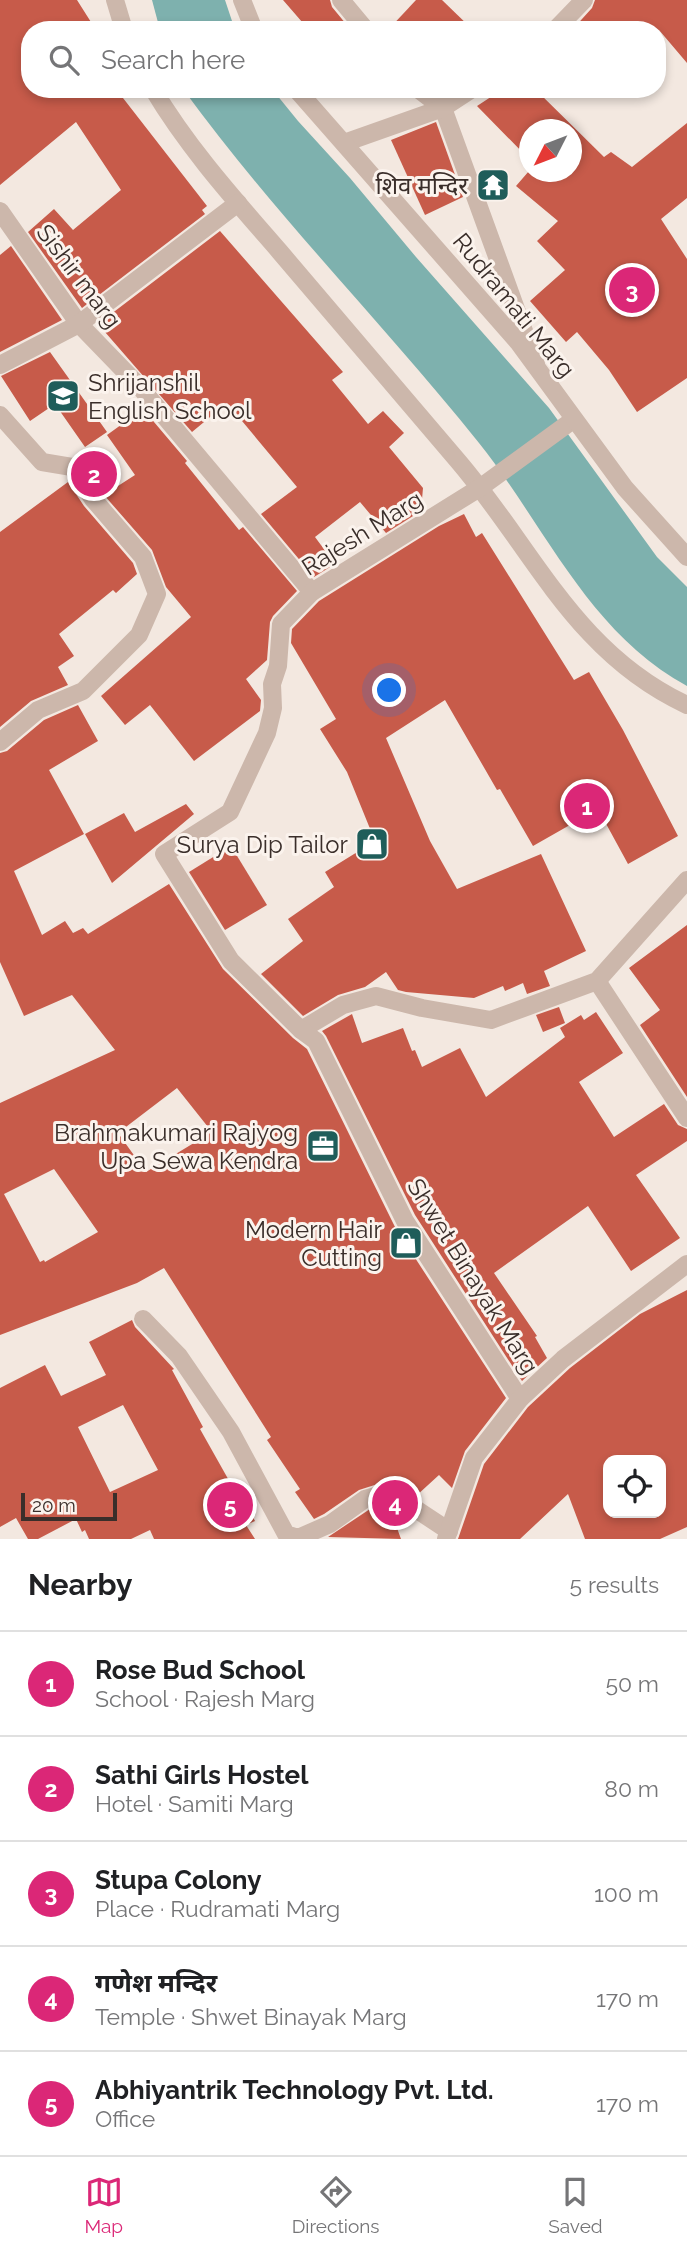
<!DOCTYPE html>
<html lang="en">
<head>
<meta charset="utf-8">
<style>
	body { margin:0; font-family:Raleway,"Noto Sans Devanagari",sans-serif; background:#f2f2f2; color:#202124 }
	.controls { position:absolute; right:21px; bottom:21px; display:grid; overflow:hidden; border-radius:14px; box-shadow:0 4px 10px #0003 }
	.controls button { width:63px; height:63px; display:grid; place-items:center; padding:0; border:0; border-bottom:2px solid #e0e0e0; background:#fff; color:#202124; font:35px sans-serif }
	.compass { position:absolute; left:519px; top:119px; width:63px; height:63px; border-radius:50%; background:#fff; box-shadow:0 4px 10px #0003; rotate:228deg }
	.scale { position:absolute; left:21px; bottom:18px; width:96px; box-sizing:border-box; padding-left:7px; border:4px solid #3a2e2a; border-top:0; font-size:19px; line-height:24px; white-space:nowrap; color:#3a2e2a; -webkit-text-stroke:5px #fbf3ed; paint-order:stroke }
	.you { position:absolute; left:390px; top:691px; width:24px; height:24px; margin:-18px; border:5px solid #fff; border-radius:50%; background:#1a73e8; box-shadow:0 0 0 10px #1a73e833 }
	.badge { display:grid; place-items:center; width:46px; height:46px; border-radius:50%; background:#db2777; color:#fff; font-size:23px; font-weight:700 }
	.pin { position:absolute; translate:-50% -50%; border:4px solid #fff; box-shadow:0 2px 7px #0006 }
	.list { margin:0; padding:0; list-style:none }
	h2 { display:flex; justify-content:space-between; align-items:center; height:91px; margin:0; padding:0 28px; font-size:30px }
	h2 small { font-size:23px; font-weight:400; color:#757577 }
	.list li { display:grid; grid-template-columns:46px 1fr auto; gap:21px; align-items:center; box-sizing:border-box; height:105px; padding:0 28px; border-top:2px solid #e0e0e0 }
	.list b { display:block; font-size:26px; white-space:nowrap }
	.list p { margin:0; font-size:23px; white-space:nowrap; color:#757577 }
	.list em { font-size:23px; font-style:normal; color:#757577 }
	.icon { flex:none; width:38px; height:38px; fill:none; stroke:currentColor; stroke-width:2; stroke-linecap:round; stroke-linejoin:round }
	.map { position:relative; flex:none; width:687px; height:1539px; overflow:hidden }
	.search { position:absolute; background:#fff; box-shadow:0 4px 10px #0003; left:21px; right:21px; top:21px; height:77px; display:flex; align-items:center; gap:18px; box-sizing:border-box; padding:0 24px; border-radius:28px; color:#757577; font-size:26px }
	.sheet { height:616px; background:#fff }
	nav { display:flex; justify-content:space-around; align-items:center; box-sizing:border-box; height:98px; border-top:2px solid #e0e0e0; background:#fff; font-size:19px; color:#757577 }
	nav a { display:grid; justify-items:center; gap:4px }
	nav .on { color:#db2777 }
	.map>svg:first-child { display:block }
	.water { fill:#7eb1ae }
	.building { fill:#c75b4a; fill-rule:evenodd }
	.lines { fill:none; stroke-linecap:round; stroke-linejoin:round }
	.minor { stroke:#ccb7ab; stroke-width:18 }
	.tertiary { stroke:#ccb7ab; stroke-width:18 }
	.labels { text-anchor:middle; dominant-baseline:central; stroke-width:6; stroke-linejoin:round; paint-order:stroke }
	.poi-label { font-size:24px; fill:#3a2e2a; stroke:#fbf3ed; text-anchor:end }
	.street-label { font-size:24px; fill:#3a2e2a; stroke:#fbf3ed }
</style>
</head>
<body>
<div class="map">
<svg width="687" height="1539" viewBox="0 0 687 1539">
	<rect width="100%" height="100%" fill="#f3e8e0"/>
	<!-- water -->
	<g class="water">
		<polygon points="152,0 225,0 235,30 160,30"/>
		<path d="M 183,89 L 272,89 L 298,121 L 350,178 L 416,257 L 549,408 L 657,557 L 687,587 L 687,686 C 588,632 546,527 479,443 C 383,323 274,214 183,89 Z"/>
	</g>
	<!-- building -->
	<g class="building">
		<polygon points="0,0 77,0 96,30 30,30 30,89 116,89 207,206 202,210 205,214 82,308 28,232 54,209 73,230 121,190 76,122 0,185"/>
		<polygon points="283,0 330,0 332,7 351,30 309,30"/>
		<polygon points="416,0 442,0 473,30 388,30"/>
		<polygon points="595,0 687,0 687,63 659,30 572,30 592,8"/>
		<polygon points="503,89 535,89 604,157 611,152 632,167 687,123 687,198 661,219 687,259 687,378 637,412 609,370 577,332 566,342 530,301 565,270 537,241 558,221 516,186 529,171 571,172 571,130 529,130 529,159 477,106"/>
		<polygon points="436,122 463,197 425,215 391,140"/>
		<polygon points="220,231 343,372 332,380 368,424 383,411 404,433 389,447 423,488 421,511 386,533 360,502 315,537 335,564 314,577 261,514 297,487 227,403 192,432 98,324"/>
		<polygon points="11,246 62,320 0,352 0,255"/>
		<polygon points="50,352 107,432 85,447 55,404 30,421 1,376"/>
		<polygon points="143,409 187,461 185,463 239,530 243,527 297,591 273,616 270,622 267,660 246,679 261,700 260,711 194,761 150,705 125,725 101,696 191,617 166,587 152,550 104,495 135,475 107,435"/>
		<polygon points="68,482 84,506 133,563 137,574 116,593 113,590 59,634 74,656 58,667 68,685 31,701 0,727 0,532"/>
		<polygon points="464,514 476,537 482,533 574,680 589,672 623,730 678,836 628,864 598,809 533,846 500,789 497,790 445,700 386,738 430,841 457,889 541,854 586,951 544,971 550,986 527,994 523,983 505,991 503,986 474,998 406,992 398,990 386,972 365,987 338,995 303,1016 261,974 303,941 288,919 334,887 325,872 375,841 347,772 320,729 336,719 291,643 292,629 319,601 439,526"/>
		<path d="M 78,705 L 98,741 L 49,770 L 84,834 L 14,871 L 42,935 L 65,921 L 73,933 L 83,928 L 88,934 L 169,884 L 223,969 L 293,1038 L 307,1049 L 395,1227 L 506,1398 L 465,1451 L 452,1488 L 439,1475 L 416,1496 L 396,1482 L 387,1481 L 359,1490 L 324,1514 L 314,1519 L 295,1492 L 300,1489 L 267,1440 L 271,1437 L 164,1268 L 137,1283 L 0,1335 L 0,1103 L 115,1050 L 72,995 L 24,1016 L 0,962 L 0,753 L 7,751 L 44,720 ZM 177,1088 L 212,1132 L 146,1172 L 118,1133 ZM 54,1169 L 98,1232 L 45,1262 L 44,1260 L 40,1262 L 4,1194 Z"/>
		<polygon points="186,804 194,814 112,883 85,834 124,813 135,832"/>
		<polygon points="231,846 267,905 225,930 189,872"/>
		<polygon points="687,925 687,1097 640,1025 660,1010 629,968"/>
		<polygon points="559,1007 565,1023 543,1032 536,1015"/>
		<polygon points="596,1012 623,1053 579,1082 614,1137 664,1104 678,1125 687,1129 687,1141 636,1175 680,1238 631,1271 588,1206 494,1273 537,1336 535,1337 547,1358 522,1381 415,1215 326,1036 322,1031 352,1014 362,1043 403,1028 412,1051 415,1050 422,1067 460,1048 486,1097 565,1037 560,1028 581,1015 584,1020"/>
		<path d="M 687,1290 L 687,1527 L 660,1539 L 585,1539 L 568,1494 L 520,1539 L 458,1539 L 484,1464 L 528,1407 L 570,1368 L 640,1314 ZM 608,1460 L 661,1460 L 661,1513 L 608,1513 Z"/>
		<path d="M 132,1320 L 135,1327 L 174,1369 L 172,1370 L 203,1427 L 200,1429 L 236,1493 L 239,1491 L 255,1521 L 246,1525 L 255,1539 L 154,1539 L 150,1530 L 131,1539 L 89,1539 L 85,1530 L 82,1532 L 76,1519 L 38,1539 L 28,1539 L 16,1518 L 0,1527 L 0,1388 L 45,1365 L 61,1396 L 106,1375 L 89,1342 ZM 123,1405 L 158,1470 L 110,1492 L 78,1427 Z"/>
		<polygon points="388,1504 407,1517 409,1523 397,1528 401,1539 328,1537 370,1509"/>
	</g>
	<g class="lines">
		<!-- minor -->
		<g class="minor">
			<polyline points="115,0 124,30"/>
			<polyline points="341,0 366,30"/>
			<polyline points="555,30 584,0"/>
			<path d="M 153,89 C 188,148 235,200 280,252 C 339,322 399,391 458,461 C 534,550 575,653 687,705"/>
			<polyline points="418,89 443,108 536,364"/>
			<polyline points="344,143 443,108 472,89"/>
			<polyline points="0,211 79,324 139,386 312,592"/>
			<polyline points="0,365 79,324 238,203"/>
			<polyline points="0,415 42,462 72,467 93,499 143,557 157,594 139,635 83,691 38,710 0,742"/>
			<polyline points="597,981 687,1118"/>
			<polyline points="301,1030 343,1005 376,996 422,1008 491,1020 597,981 687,880"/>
			<polyline points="143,1319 179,1356 231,1432 286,1534 298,1538 330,1524 365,1499 390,1492 449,1531"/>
			<polyline points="520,1399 405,1221 316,1041 301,1030 231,961 164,854 230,812 267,733 273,708 272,684 278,666 281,624 312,592 481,487 573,420"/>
			<polyline points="446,1539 474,1458 520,1399 563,1359 687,1264"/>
		</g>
		<!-- tertiary -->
		<g class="tertiary">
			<polyline points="242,0 254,30"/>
			<polyline points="296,89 518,342 625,488 687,557"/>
		</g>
	</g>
	<!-- icons -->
	<defs>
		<symbol id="temple-square" viewBox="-11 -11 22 22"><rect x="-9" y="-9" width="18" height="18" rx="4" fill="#1f5d5a" stroke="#fbf3ed"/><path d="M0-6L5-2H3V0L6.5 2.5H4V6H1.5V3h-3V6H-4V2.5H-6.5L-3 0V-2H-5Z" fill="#fff"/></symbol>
		<symbol id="school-square" viewBox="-11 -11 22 22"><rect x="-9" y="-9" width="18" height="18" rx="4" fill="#1f5d5a" stroke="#fbf3ed"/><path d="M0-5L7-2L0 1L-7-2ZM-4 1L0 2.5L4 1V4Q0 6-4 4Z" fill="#fff"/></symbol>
		<symbol id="shop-square" viewBox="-11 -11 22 22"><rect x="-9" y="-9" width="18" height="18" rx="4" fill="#1f5d5a" stroke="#fbf3ed"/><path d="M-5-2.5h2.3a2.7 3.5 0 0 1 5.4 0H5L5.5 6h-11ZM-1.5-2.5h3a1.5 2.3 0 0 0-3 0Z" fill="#fff"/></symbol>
		<symbol id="office-square" viewBox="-11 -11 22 22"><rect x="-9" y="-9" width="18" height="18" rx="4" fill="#1f5d5a" stroke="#fbf3ed"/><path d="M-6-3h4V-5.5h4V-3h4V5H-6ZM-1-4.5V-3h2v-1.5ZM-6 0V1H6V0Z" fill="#fff"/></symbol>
	</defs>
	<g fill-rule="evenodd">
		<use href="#temple-square" x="474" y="166" width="38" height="38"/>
		<use href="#school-square" x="44" y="377" width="38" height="38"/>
		<use href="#shop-square" x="353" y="825" width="38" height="38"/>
		<use href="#office-square" x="304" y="1127" width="38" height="38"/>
		<use href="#shop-square" x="387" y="1224" width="38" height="38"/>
	</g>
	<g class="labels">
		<!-- poi labels -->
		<g class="poi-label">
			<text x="468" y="185">शिव मन्दिर</text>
			<text x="88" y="382" text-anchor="start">Shrijanshil<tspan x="88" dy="28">English School</tspan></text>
			<text x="348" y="844">Surya Dip Tailor</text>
			<text x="298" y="1132">Brahmakumari Rajyog<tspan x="298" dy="28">Upa Sewa Kendra</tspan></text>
			<text x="382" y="1229">Modern Hair<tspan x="382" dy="28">Cutting</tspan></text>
		</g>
		<!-- street labels -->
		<g class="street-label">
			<text transform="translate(79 276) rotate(53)">Sishir marg</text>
			<text transform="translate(514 305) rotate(51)">Rudramati Marg</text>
			<text transform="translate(362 533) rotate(-32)">Rajesh Marg</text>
			<text transform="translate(473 1276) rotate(58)">Shwet Binayak Marg</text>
		</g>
	</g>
</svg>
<div class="controls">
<button><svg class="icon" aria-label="locate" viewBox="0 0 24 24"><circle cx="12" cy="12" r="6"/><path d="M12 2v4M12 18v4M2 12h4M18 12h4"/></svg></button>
</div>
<svg class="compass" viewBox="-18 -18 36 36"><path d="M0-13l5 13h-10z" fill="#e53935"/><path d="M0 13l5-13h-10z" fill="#757577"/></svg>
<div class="scale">20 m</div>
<div class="you"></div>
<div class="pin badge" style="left:587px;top:806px">1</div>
<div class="pin badge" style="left:94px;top:474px">2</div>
<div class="pin badge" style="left:632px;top:290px">3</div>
<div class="pin badge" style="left:395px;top:1503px">4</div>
<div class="pin badge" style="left:230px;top:1505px">5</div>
<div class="search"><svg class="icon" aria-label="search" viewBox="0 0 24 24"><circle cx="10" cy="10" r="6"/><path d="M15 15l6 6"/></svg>Search here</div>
</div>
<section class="sheet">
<h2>Nearby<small>5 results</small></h2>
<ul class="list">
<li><span class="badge">1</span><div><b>Rose Bud School</b><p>School · Rajesh Marg</p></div><em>50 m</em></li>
<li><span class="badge">2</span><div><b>Sathi Girls Hostel</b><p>Hotel · Samiti Marg</p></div><em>80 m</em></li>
<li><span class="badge">3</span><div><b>Stupa Colony</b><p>Place · Rudramati Marg</p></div><em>100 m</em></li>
<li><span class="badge">4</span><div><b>गणेश मन्दिर</b><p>Temple · Shwet Binayak Marg</p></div><em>170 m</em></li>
<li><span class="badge">5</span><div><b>Abhiyantrik Technology Pvt. Ltd.</b><p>Office</p></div><em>170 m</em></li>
</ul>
</section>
<nav>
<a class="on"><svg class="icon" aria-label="map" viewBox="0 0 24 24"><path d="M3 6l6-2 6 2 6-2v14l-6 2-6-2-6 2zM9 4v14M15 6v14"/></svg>Map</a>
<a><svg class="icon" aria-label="directions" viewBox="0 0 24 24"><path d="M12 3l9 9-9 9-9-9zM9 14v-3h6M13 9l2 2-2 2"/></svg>Directions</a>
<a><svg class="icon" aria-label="saved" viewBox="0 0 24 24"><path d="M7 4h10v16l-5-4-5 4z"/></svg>Saved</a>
</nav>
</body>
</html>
